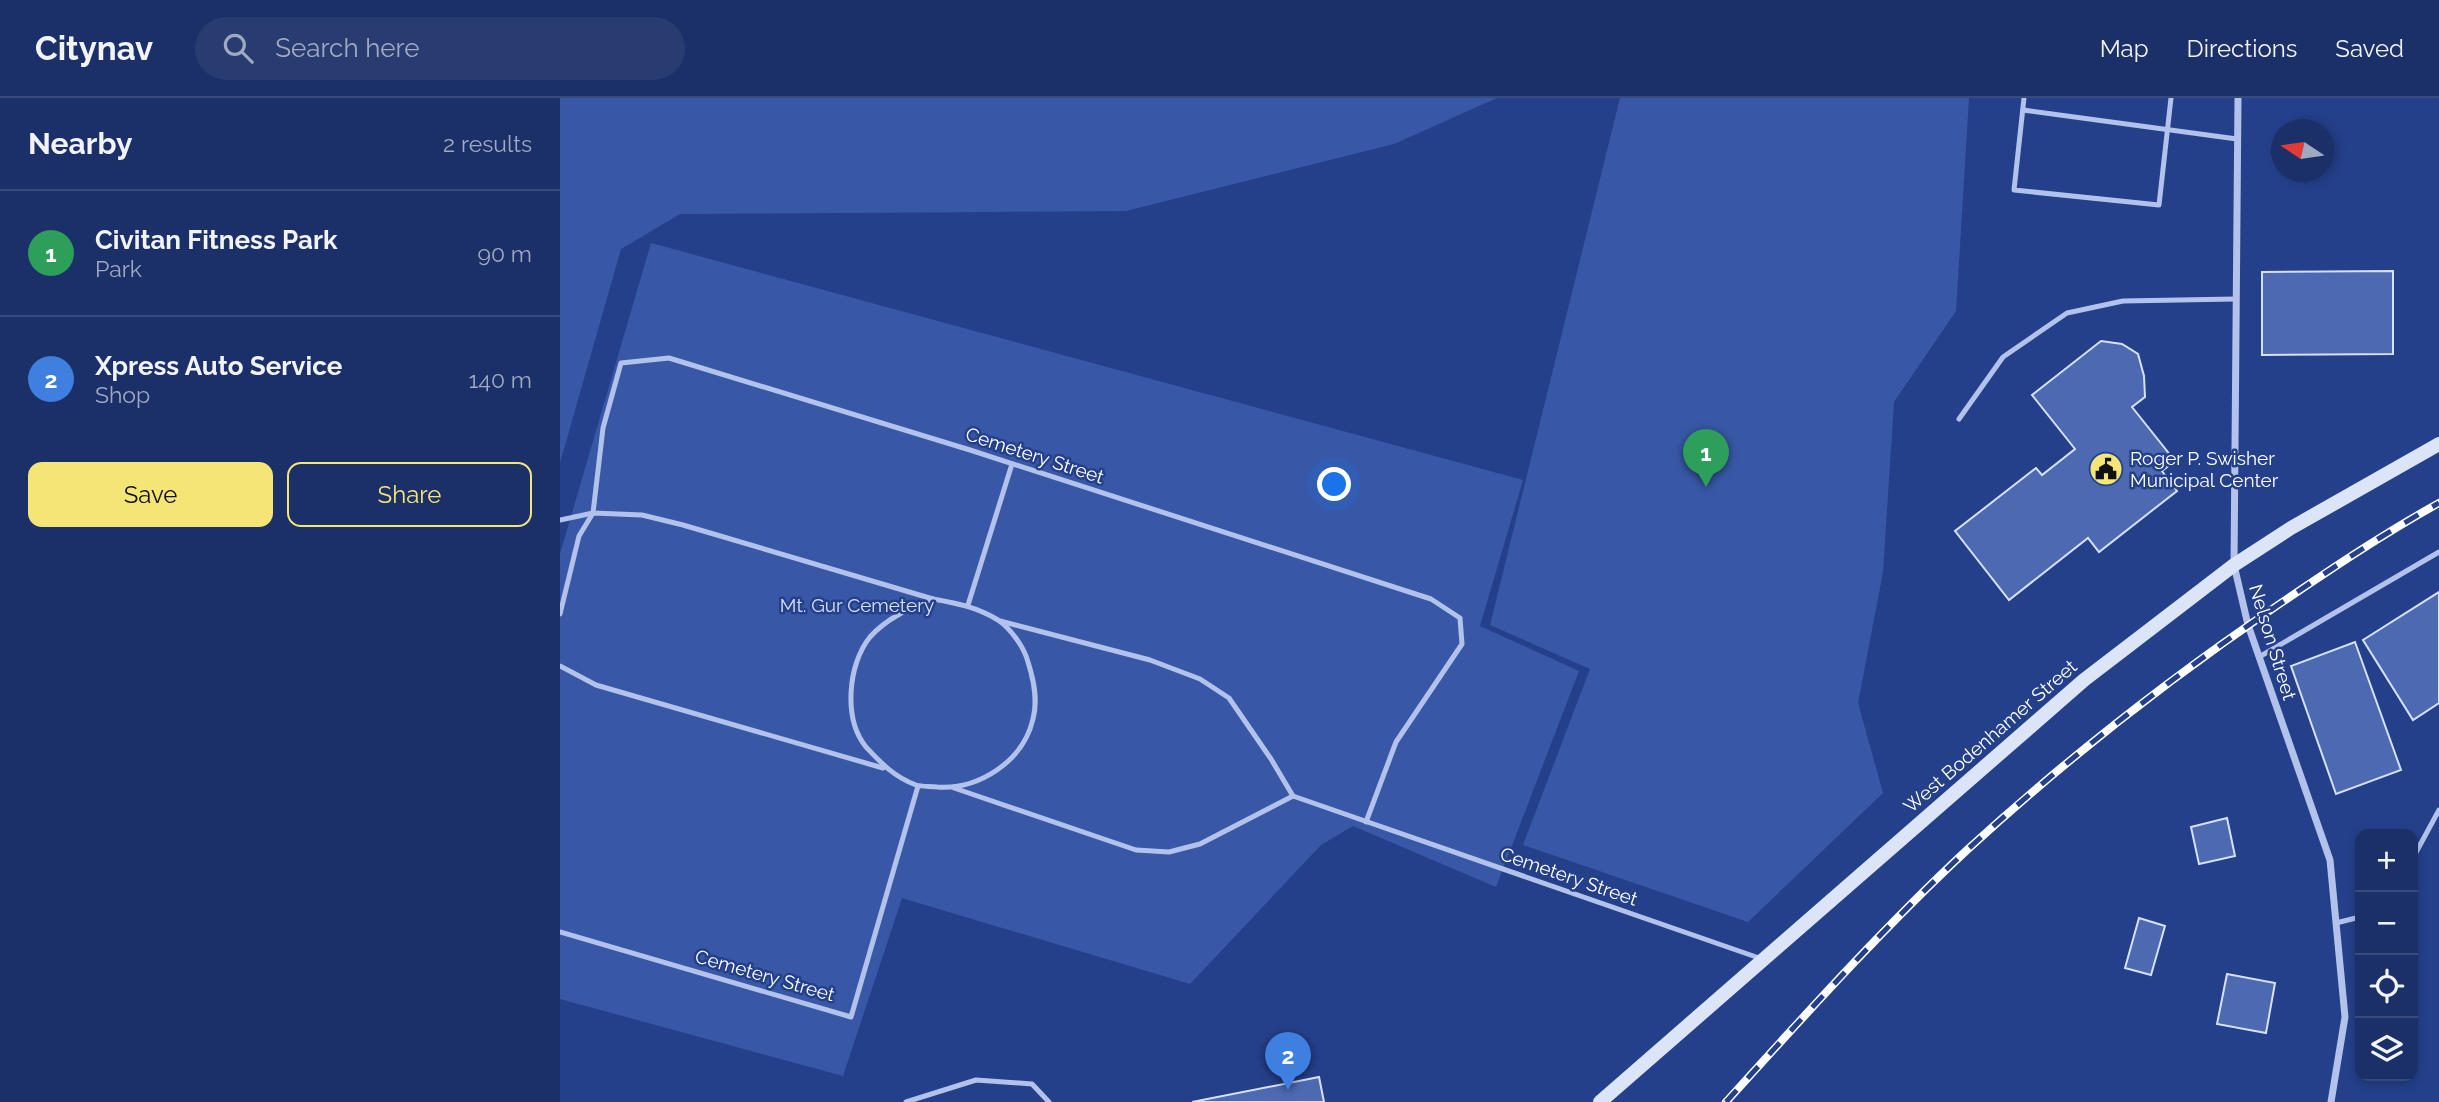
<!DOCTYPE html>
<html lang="en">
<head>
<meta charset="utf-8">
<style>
	body { margin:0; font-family:Raleway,sans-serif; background:#283c71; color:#f1f3f6 }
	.controls { position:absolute; right:21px; bottom:21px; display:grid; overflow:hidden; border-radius:14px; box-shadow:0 4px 10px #0003 }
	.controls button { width:63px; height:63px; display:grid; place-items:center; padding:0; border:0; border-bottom:2px solid #394b7c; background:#1b3068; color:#f1f3f6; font:35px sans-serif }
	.compass { position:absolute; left:1711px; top:21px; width:63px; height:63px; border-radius:50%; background:#1b3068; box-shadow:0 4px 10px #0003; rotate:283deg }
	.you { position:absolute; left:775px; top:387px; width:24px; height:24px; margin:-18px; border:5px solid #fff; border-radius:50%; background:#1a73e8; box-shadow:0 0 0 10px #1a73e833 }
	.badge { display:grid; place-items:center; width:46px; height:46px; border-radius:50%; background:#f4e575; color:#fff; font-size:23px; font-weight:700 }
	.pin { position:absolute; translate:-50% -58px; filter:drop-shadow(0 2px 4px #0008) }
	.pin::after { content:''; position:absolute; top:37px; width:24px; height:21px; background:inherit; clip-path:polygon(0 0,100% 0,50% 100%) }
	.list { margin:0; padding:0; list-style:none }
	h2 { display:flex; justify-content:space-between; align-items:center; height:91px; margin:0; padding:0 28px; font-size:30px }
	h2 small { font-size:23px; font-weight:400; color:#a0a9c0 }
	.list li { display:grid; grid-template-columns:46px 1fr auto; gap:21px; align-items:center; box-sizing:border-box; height:126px; padding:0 28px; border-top:2px solid #394b7c }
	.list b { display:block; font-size:26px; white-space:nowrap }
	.list p { margin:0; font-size:23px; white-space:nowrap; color:#a0a9c0 }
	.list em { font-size:23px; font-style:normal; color:#a0a9c0 }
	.actions { display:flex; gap:14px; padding:21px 28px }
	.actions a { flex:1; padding:16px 0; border:2px solid #f4e575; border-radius:14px; text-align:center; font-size:24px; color:#f4e575 }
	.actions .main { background:#f4e575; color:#111 }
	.icon { flex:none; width:38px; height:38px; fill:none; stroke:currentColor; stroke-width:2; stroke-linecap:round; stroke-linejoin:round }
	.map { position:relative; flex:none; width:1879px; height:1004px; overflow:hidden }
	header { display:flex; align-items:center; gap:42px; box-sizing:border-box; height:98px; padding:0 35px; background:#1b3068; border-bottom:2px solid #394b7c }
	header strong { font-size:33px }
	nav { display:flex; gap:38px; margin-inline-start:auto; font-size:24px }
	.search { width:490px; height:63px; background:#283c71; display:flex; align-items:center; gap:18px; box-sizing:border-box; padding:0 24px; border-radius:38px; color:#a0a9c0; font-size:26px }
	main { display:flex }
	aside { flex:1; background:#1b3068 }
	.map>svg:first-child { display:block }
	.green { fill:#3858a7 }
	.building { fill:#4c69b2; stroke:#d6e0f8; stroke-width:2 }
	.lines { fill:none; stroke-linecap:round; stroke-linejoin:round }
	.service { stroke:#b2c2ea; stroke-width:5 }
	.minor { stroke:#b2c2ea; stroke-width:7 }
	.secondary { stroke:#dce4f8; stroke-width:14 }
	.rail-casing { stroke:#fff; stroke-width:8 }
	.rail { stroke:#24408a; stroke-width:5; stroke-dasharray:16; stroke-linecap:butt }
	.labels { text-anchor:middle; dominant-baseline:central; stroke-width:5; stroke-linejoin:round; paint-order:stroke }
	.street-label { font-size:19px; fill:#fff; stroke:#24408a }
	.poi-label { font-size:19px; fill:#fff; stroke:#24408a; text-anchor:start }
	.park-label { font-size:19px; fill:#d6e0f8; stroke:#24408a }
</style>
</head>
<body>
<header>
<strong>Citynav</strong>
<div class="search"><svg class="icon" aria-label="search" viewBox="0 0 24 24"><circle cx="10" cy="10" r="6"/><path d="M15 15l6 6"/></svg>Search here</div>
<nav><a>Map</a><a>Directions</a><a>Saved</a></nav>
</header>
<main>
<aside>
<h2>Nearby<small>2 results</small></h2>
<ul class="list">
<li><span class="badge" style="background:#2e9e5b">1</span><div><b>Civitan Fitness Park</b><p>Park</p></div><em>90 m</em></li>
<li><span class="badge" style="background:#3f7fe0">2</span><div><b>Xpress Auto Service</b><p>Shop</p></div><em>140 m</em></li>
</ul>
<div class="actions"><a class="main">Save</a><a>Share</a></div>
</aside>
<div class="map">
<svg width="1879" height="1004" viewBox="0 0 1879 1004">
	<rect width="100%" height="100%" fill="#24408a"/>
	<!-- green -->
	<g class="green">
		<polygon points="0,0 937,0 834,46 566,113 120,116 61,151 0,365"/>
		<polygon points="1060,0 1409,0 1396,213 1334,304 1323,474 1298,605 1323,695 1188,824 963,747 1030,571 930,527"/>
		<polygon points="91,145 963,382 920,528 1019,573 936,789 793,728 761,747 630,886 342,800 283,978 0,901 0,456"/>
	</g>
	<!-- building -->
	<g class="building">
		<polygon points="1833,173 1833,256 1702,257 1702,174"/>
		<polygon points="1541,243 1562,246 1578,256 1584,278 1585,299 1572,309 1615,363 1602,373 1617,393 1539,454 1528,440 1449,502 1395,433 1476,370 1482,377 1515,351 1472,297"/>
		<polygon points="1879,494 1879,605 1853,622 1803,542"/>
		<polygon points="1795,544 1841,672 1776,696 1731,568"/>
		<polygon points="1667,720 1675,758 1639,766 1631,729"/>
		<polygon points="1579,820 1605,828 1591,877 1565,870"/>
		<polygon points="1667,876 1715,885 1706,935 1657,926"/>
		<polygon points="759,979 764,1004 632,1004"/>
	</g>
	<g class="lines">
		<!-- service -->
		<g class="service">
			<polyline points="1464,0 1454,92 1599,107 1611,0"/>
			<polyline points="1463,12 1677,41"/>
			<polyline points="1399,321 1443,259 1507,215 1563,203 1675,201"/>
			<polyline points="0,422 33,415 82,417 123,427 373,501"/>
			<path d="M 373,501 C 396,505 417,509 438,522 C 451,531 464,549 468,564 C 474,583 478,602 473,621 C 463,664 418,692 377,689 C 370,688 362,689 356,687 C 334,679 321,665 306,649 C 283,621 288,566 310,539 C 327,520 350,510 373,501 Z"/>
			<polyline points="408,507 452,366"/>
			<polyline points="0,516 19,438 33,415 43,330 61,265 109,260 410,352 871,501 900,520 902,546 836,644 806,724"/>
			<polyline points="440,523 590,562 640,581 669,600 711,661 733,698"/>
			<polyline points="1699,559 1879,454"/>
			<polyline points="0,568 36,587 323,670"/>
			<polyline points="394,690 576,752 609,754 640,746 733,698 1202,861"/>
			<polyline points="1853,760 1879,712"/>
			<polyline points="1776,825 1800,819"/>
			<polyline points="0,834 291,919 358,688"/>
			<polyline points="346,1004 416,982 472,986 489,1004"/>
		</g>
		<!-- minor -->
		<polyline class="minor" points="1678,0 1674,467 1688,527 1770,762 1785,919 1771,1004"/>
		<!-- secondary -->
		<polyline class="secondary" points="1040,1004 1524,582 1674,467 1731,430 1879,346"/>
		<defs>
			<path id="rail" d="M 1166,1004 C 1244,918 1322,831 1407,752 C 1504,663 1609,581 1718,507 C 1771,471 1823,436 1879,405"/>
		</defs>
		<!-- rail casing -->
		<use href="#rail" class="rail-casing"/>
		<!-- rail -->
		<use href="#rail" class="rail"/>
	</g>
	<!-- icons -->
	<defs>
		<symbol id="civic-disc" viewBox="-11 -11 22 22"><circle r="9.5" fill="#f4e575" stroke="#24408a"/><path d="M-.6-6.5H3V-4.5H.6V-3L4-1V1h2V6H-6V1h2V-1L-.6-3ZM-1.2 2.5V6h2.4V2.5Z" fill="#111"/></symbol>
	</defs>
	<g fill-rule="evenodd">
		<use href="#civic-disc" x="1527" y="352" width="38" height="38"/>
	</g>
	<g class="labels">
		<!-- street labels -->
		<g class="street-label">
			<text transform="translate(475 357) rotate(18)">Cemetery Street</text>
			<text transform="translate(1713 544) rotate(73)">Nelson Street</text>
			<text transform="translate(1430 638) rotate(-41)">West Bodenhamer Street</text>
			<text transform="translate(1009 778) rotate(19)">Cemetery Street</text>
			<text transform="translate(205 877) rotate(16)">Cemetery Street</text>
		</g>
		<!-- poi labels -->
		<g class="poi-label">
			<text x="1570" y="360">Roger P. Swisher<tspan x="1570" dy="22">Municipal Center</tspan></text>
		</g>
		<!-- park labels -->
		<g class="park-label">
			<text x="297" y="507">Mt. Gur Cemetery</text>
		</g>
	</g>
</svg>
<div class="controls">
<button>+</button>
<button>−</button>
<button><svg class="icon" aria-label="locate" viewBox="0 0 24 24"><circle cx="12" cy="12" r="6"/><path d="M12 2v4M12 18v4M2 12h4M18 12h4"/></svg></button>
<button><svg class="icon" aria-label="layers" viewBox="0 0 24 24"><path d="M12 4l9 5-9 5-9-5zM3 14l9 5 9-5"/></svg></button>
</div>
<svg class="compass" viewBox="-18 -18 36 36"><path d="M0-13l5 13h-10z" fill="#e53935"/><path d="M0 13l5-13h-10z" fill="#a0a9c0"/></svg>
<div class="you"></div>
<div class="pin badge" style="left:1146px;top:389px;background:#2e9e5b">1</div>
<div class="pin badge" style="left:728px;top:992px;background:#3f7fe0">2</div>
</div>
</main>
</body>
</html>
